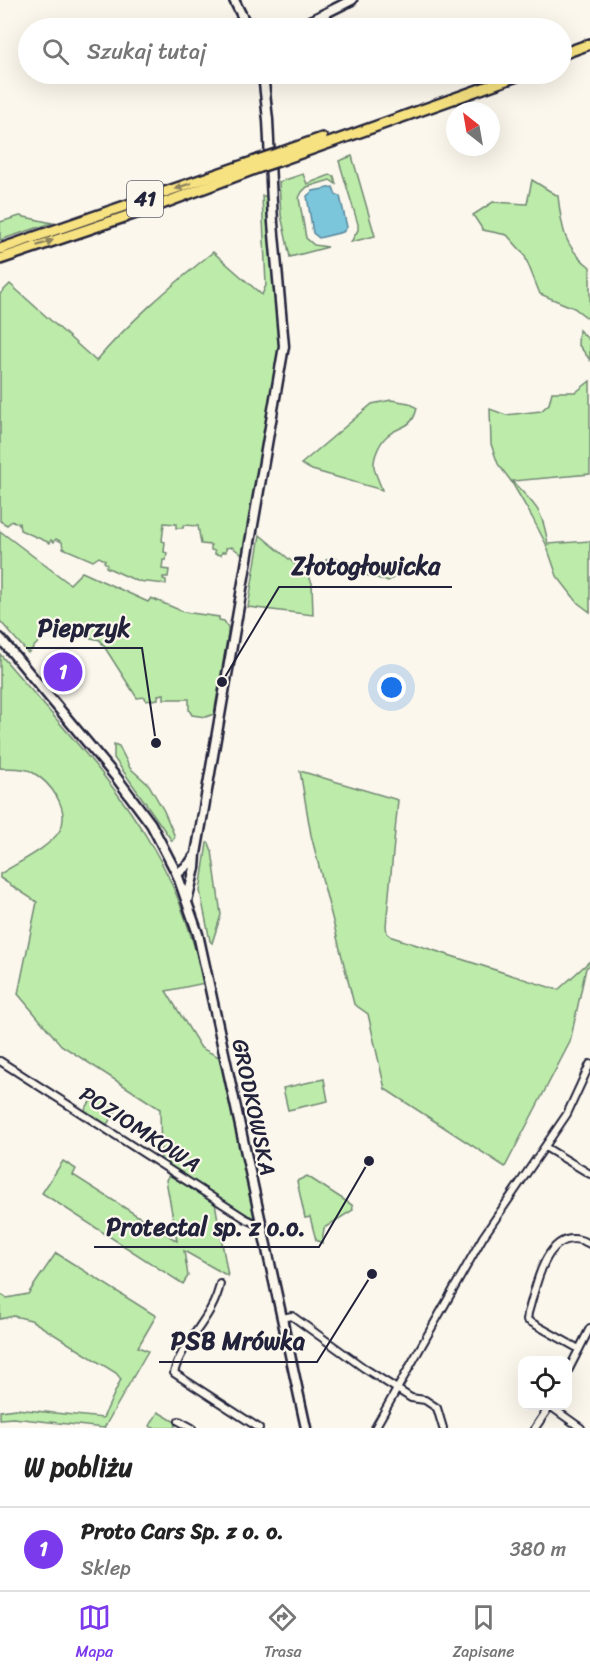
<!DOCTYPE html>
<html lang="pl">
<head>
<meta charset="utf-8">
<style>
	body { margin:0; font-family:Sriracha,sans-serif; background:#f6f6f6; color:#222 }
	.controls { position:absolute; right:18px; bottom:18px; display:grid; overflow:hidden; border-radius:12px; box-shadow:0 6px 24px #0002 }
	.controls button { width:54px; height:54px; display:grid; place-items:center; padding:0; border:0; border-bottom:2px solid #e0e0e0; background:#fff; color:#222; font:30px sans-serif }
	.compass { position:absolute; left:446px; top:102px; width:54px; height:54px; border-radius:50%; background:#fff; box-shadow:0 6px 24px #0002; rotate:329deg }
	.you { position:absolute; left:392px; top:688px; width:21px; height:21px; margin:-15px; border:4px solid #fff; border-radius:50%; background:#1a73e8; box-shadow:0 0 0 9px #1a73e833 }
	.badge { display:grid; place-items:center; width:39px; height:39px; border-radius:50%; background:#7c3aed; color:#fff; font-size:20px; font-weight:700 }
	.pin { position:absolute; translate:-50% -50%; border:3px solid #fff; box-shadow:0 2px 6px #0006 }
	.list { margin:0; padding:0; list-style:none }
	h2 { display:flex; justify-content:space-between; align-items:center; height:78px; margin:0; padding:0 24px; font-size:26px }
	h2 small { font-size:20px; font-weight:400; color:#767676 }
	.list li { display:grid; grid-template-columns:39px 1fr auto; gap:18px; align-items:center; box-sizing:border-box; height:84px; padding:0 24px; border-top:2px solid #e0e0e0 }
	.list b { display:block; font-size:22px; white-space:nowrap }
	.list p { margin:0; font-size:20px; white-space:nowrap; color:#767676 }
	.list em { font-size:20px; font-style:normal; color:#767676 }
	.icon { flex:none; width:33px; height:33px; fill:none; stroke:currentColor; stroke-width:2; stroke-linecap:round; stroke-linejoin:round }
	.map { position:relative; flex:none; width:590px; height:1428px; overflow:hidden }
	.search { position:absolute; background:#fff; box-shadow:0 6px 24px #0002; left:18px; right:18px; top:18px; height:66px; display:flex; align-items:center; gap:15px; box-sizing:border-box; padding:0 21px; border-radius:33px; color:#767676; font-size:22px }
	.sheet { height:162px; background:#fff }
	nav { display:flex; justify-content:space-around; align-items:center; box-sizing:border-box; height:84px; border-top:2px solid #e0e0e0; background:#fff; font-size:16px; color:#767676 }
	nav a { display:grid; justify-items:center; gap:3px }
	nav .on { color:#7c3aed }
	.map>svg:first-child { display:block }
	.green { fill:#bdecaa; stroke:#708772; stroke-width:1.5 }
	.water { fill:#7bc6db; stroke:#57849b; stroke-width:1.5 }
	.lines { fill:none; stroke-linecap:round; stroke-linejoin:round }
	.street-casing { stroke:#22223b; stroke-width:10 }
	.secondary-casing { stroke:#22223b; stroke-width:13 }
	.primary-casing { stroke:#22223b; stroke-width:14 }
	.street { stroke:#fbf7ec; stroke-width:6 }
	.secondary { stroke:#fbf7ec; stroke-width:8 }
	.primary { stroke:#f7e281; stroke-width:9 }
	.primary-bridge-casing { stroke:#22223b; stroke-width:14; stroke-linecap:butt }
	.primary-bridge { stroke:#f7e281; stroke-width:9 }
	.oneway { fill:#8c825e }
	.labels { text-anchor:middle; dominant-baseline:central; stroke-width:4.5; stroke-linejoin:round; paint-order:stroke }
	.shield { fill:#fbf7ec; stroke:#636270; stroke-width:1.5 }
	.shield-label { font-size:21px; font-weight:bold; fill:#22223b }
	.street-label { font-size:22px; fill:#22223b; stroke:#fbf7ec }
	.leader { fill:none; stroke:#22223b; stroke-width:2 }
	.callout-dot { fill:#22223b; stroke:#fbf7ec; stroke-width:2 }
	.callout-label { font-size:24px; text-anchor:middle; font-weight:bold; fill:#22223b; stroke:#fbf7ec; stroke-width:4.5; stroke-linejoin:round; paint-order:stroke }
</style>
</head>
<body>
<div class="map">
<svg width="590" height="1428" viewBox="0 0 590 1428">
	<rect width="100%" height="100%" fill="#fbf7ec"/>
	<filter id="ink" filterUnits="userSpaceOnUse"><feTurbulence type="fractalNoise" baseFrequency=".0167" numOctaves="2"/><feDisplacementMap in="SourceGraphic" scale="12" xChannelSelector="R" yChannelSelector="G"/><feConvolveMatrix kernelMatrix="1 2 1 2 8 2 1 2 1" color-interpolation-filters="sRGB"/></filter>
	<g filter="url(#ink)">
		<!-- green -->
		<g class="green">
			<polygon points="352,156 375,236 351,242 358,230 358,224 339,161"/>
			<polygon points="303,174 307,184 330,175 334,176 336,184 330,180 307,187 302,192 299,198 306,238 314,245 328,247 290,257 281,215 279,182"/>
			<path d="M 532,180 L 558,196 C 562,228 563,246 590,267 L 590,320 L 574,308 L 540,294 L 524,254 L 507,235 L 483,230 L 473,215 L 493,202 L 527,204 Z"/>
			<path d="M 262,196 L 267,196 L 280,322 L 279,353 L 244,556 L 232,547 L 226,548 L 226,552 L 222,552 L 221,555 L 215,554 L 215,551 L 211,550 L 211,545 L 201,544 L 198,526 L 184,525 L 183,528 L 176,528 L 176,524 L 164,523 L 162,541 L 165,542 L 164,552 L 167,553 L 166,560 L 163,560 L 162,569 L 169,570 L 168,577 L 163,577 L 163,579 L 166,580 L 166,584 L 137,581 L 106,567 L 107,564 L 104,562 L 105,560 L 99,557 L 93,561 L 63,548 L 62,542 L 56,539 L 54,542 L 51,540 L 50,543 L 20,530 L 19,523 L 12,521 L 7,525 L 0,521 L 0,294 L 10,284 L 96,361 C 131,320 171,286 213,252 L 262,295 L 266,285 Z"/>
			<polygon points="20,216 52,223 0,240 0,222"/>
			<polygon points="579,330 590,341 590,360 578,344"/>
			<path d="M 590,381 L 590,474 L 512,481 C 536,506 542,508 548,544 L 590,541 L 590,612 L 578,603 L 557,576 L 546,544 L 532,517 L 511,481 L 498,464 L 491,444 L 490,409 L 506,415 L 541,411 L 549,404 L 552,392 L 576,392 Z"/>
			<path d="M 391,400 L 409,403 L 417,408 C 412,430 401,424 387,436 C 380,442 373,457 374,467 C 375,474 380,483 382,490 L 312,470 L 301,464 L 372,404 Z"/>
			<polygon points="0,531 70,584 82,572 148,602 151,598 184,612 219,617 219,620 224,621 228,627 228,634 214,714 206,717 192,715 189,710 189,699 164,699 164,694 158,695 158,699 146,701 145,697 137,698 100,640 51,629 28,653 0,621"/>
			<polygon points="260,535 308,575 312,583 313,615 248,607"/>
			<polygon points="332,558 389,573 393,578 388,581 328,565 326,560"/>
			<path d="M 0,654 C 54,718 114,779 155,851 C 179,892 192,937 205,983 L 166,991 L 201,1048 L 221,1058 L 256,1217 L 254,1220 L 161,1162 L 160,1109 L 61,1045 L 18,994 L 37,902 L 0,878 L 0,874 C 17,863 51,847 60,830 C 71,809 50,782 32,772 C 25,767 9,769 0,768 Z"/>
			<polygon points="114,744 119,746 130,768 149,785 164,811 175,837 172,841 114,758"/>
			<polygon points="300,771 398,800 386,926 387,933 392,937 558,990 590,961 590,965 586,968 570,1042 505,1167 385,1089 368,1014 354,1004 311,835"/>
			<polygon points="207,843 209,843 212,851 221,915 212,943 210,941 200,891"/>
			<polygon points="324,1079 328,1101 288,1110 283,1088"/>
			<polygon points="95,1094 117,1109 106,1126 84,1111"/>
			<polygon points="63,1161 76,1169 73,1175 177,1241 166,1180 169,1175 215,1203 228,1276 184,1251 188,1276 183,1284 42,1193"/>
			<polygon points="307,1176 352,1205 353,1210 324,1228 322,1243 316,1240 310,1217 305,1218 297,1181"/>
			<polygon points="56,1253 156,1316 138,1347 148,1351 104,1428 13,1418 0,1419 0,1411 16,1409 103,1418 121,1379 116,1373 31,1320 14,1316 0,1319 0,1294 7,1298 28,1294"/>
			<polygon points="158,1412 177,1423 174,1428 153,1428 150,1426"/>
		</g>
		<!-- water -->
		<polygon class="water" points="333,187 336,195 340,196 347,227 343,232 319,238 313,233 307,196 313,191"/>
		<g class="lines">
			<defs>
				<g id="street">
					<polyline points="0,1061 246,1219 257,1224 261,1224"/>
					<polyline points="545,1147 590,1174"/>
					<path d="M 220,1284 C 213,1319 182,1341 174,1373 L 259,1428"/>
					<polyline points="282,1318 292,1316 364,1368 411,1398 425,1400 437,1408 443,1428"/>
					<path d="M 579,1349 L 527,1320 L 528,1313 C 537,1284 547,1221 590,1244"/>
					<polyline points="568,1371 590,1328"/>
					<polyline points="550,1406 581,1428"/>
					<polyline points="179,1421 192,1428"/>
					<polyline points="375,1428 483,1237 567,1114 590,1064"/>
					<polyline points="535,1428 550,1406"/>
				</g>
				<g id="secondary">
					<polyline points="234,0 248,28"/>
					<polyline points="296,28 352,0"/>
					<polyline points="0,638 116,777 151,824 177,874 198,934 306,1428"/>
					<polyline points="177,874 189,864 194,857"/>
					<polyline points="187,901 195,868 196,854 284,346 273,223 268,120 263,74"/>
				</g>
				<g id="primary">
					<polyline points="562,54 590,44"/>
					<polyline points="282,152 322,138"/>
					<polyline points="284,159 523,74"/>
					<polyline points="0,249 258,160"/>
					<polyline points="0,259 151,208 260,167"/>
				</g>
			</defs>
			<!-- street casing -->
			<use href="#street" class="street-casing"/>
			<!-- secondary casing -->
			<use href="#secondary" class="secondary-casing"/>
			<!-- primary casing -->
			<use href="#primary" class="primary-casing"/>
			<!-- street -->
			<use href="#street" class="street"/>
			<!-- secondary -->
			<use href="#secondary" class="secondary"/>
			<!-- primary -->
			<use href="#primary" class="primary"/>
			<defs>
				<g id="primary-bridge">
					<polyline points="258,160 282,152"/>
					<polyline points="260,167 284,159"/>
				</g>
			</defs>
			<!-- primary-bridge casing -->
			<use href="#primary-bridge" class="primary-bridge-casing"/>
			<!-- primary-bridge -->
			<use href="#primary-bridge" class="primary-bridge"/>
		</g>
		<!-- one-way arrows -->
		<defs><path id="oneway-solid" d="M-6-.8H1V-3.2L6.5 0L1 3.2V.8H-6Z" transform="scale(1.5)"/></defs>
		<g class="oneway">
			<use href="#oneway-solid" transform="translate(183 186) rotate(161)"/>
			<use href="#oneway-solid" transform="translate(45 243) rotate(-19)"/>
		</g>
	</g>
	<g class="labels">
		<!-- shield labels -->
		<rect class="shield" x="127" y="181" width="36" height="36" rx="4.5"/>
		<g class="shield-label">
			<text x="145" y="199">41</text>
		</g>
		<!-- street labels -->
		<g class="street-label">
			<text transform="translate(254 1107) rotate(78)">GRODKOWSKA</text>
			<text transform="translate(140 1129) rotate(33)">POZIOMKOWA</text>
		</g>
	</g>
	<!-- callouts -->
	<path class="leader" d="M222 682L279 587H452M156 743L142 648H26M369 1161L319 1247H94M372 1274L317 1362H159"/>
	<g class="callout-dot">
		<circle cx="222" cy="682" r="6"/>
		<circle cx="156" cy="743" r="6"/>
		<circle cx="369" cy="1161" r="6"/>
		<circle cx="372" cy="1274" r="6"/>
	</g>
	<g class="callout-label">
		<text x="366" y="574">Złotogłowicka</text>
		<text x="84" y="636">Pieprzyk</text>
		<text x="206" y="1235">Protectal sp. z o.o.</text>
		<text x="238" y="1349">PSB Mrówka</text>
	</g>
</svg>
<div class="controls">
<button><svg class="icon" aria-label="locate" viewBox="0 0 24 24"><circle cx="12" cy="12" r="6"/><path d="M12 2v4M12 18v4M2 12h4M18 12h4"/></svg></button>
</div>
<svg class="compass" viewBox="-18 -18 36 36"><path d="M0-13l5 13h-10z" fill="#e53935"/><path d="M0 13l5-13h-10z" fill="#767676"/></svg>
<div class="you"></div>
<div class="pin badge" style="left:63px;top:672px">1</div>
<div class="search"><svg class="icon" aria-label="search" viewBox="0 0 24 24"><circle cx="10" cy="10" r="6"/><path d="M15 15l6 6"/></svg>Szukaj tutaj</div>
</div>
<section class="sheet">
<h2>W pobliżu<small></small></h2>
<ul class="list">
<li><span class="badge">1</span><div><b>Proto Cars Sp. z o. o.</b><p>Sklep</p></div><em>380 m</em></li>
</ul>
</section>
<nav>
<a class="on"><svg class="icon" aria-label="map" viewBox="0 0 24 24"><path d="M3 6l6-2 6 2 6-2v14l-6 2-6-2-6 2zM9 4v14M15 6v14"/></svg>Mapa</a>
<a><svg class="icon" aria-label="directions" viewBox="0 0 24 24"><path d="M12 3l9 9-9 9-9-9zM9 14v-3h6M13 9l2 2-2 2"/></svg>Trasa</a>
<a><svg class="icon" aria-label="saved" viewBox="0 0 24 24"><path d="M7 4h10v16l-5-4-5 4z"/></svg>Zapisane</a>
</nav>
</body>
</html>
